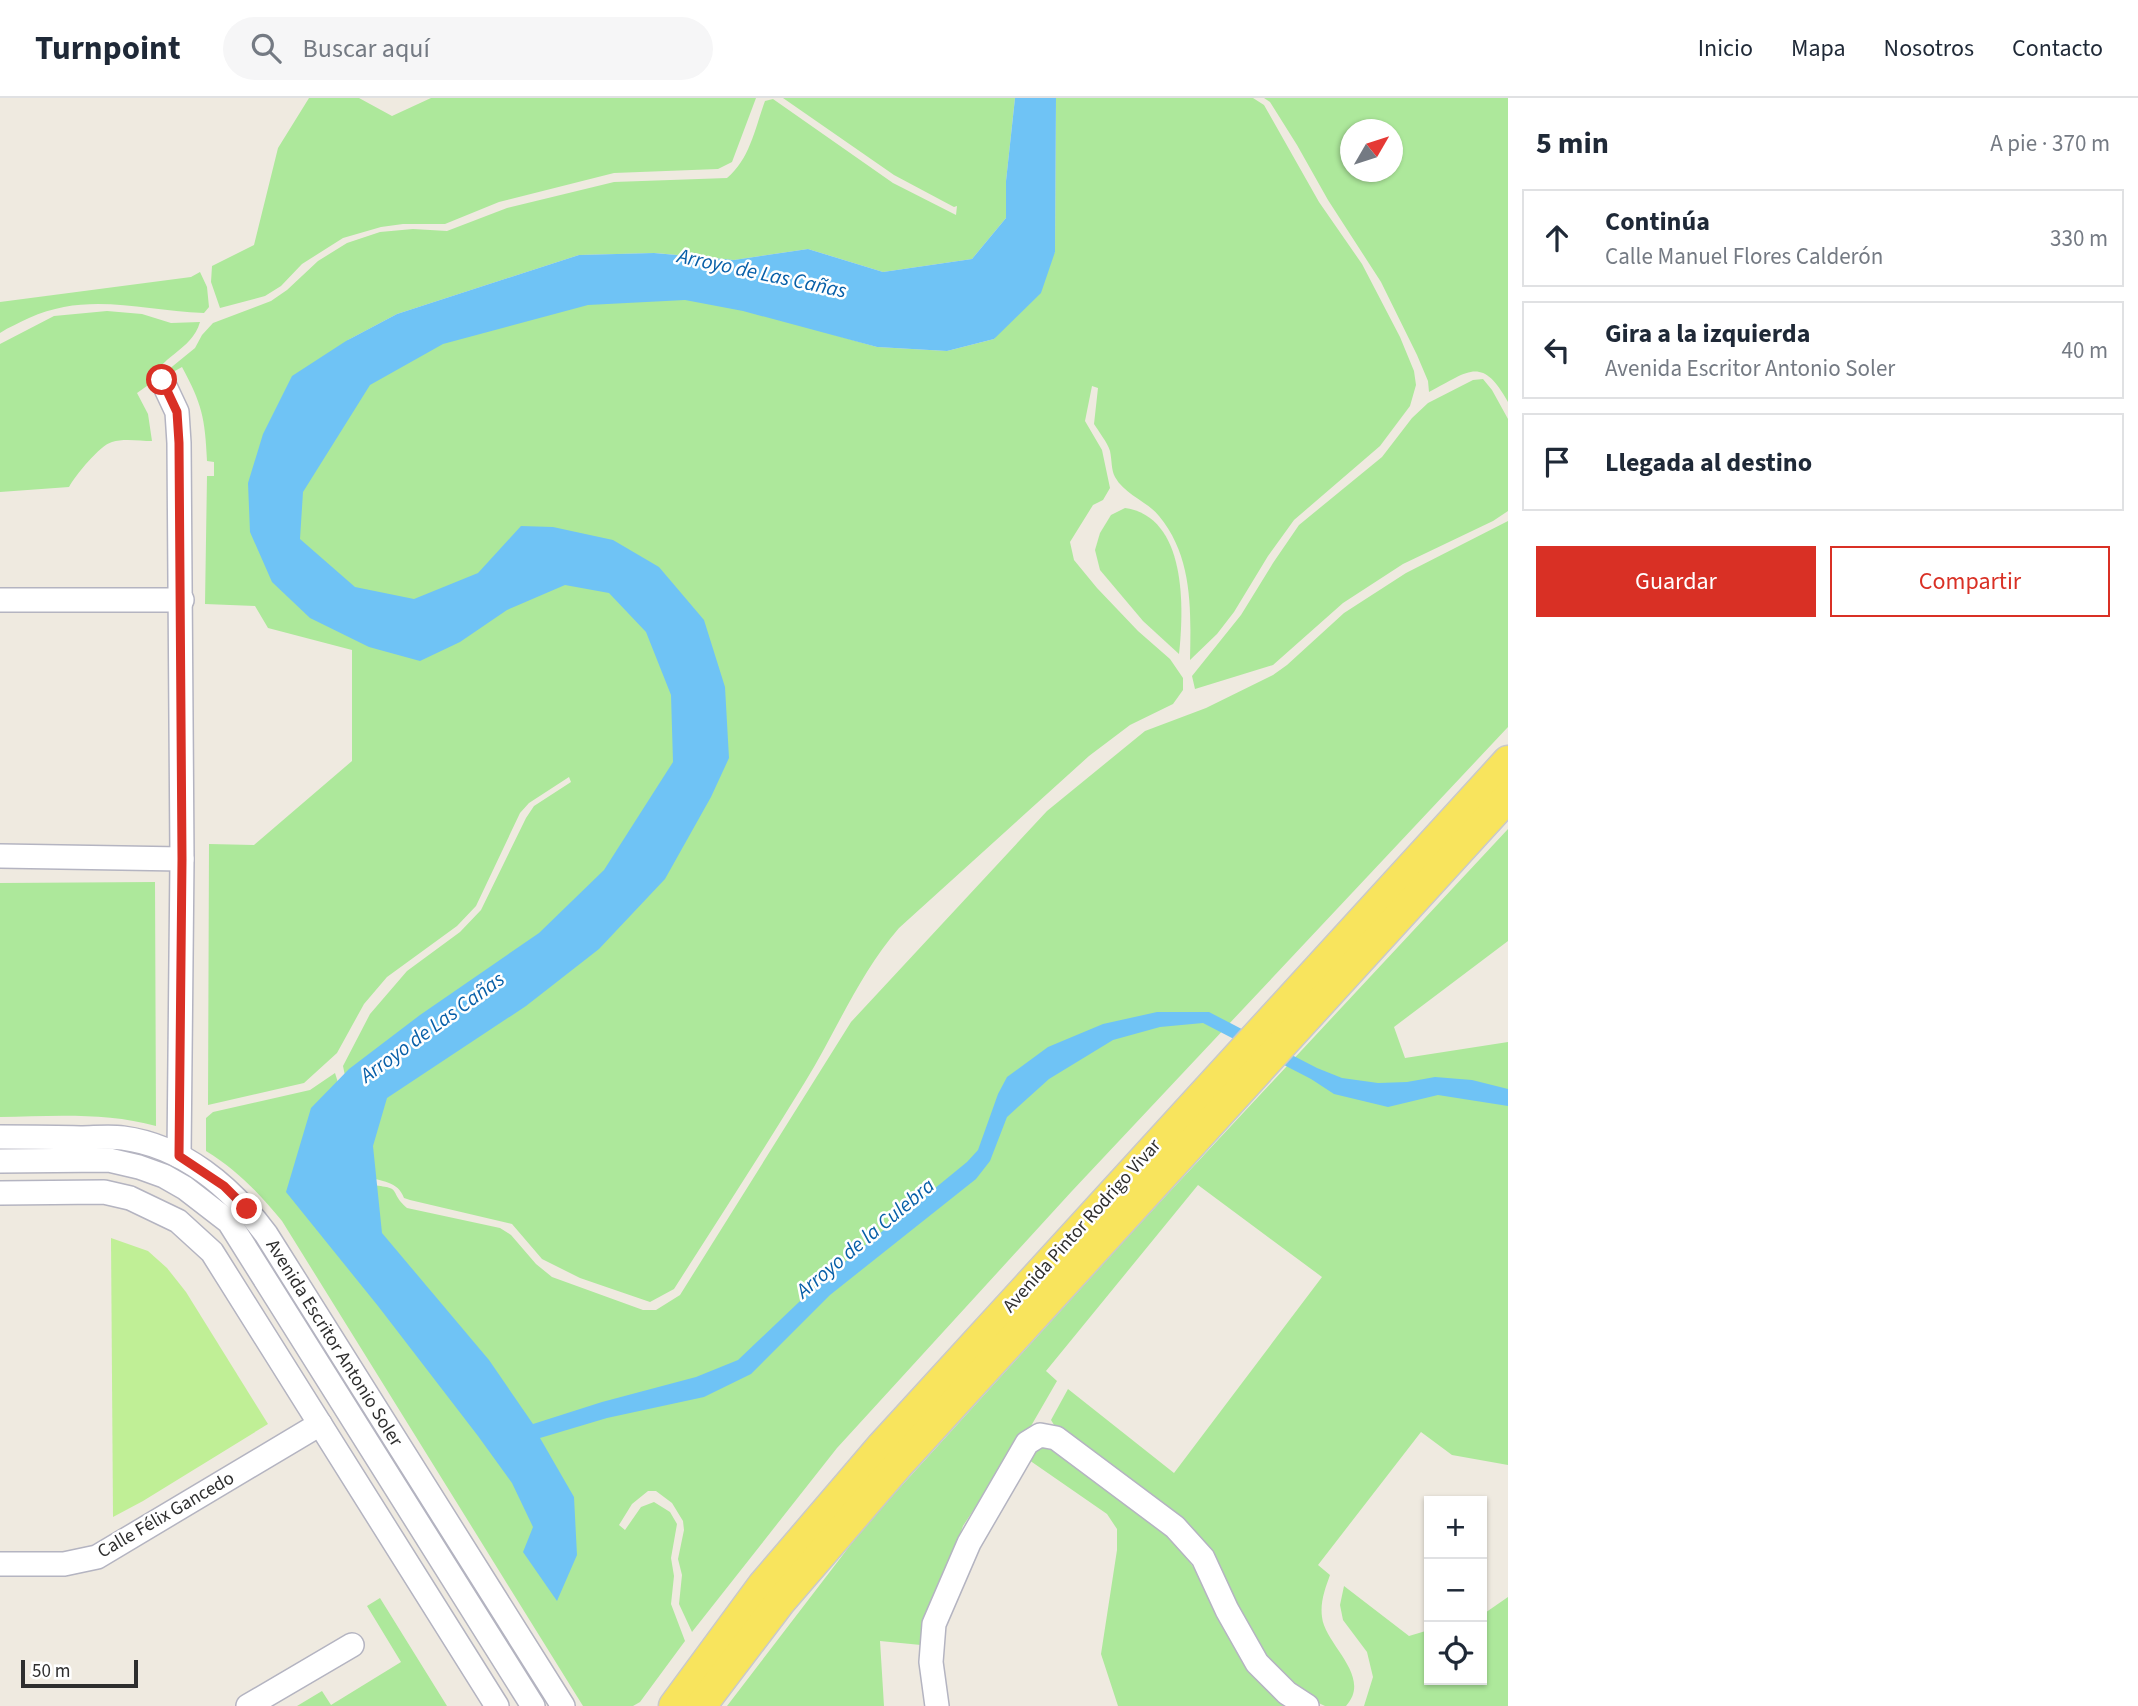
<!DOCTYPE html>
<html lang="es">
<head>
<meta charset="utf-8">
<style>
	body { margin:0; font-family:"Source Sans 3",sans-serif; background:#f6f6f7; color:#1f2937 }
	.controls { position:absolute; right:21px; bottom:21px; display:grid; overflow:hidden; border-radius:0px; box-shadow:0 2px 5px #0004 }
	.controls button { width:63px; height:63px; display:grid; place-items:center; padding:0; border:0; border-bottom:2px solid #e0e1e3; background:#fff; color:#1f2937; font:35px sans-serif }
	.compass { position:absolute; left:1340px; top:21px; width:63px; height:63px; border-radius:50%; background:#fff; box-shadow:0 2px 5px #0004; rotate:51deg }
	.scale { position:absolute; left:21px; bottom:18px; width:117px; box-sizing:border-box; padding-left:7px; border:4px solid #2e2e2e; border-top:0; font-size:19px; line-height:24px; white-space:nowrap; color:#2e2e2e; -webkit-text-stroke:5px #fff; paint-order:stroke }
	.stop { position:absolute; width:21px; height:21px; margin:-16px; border:5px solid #d93025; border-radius:50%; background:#fff }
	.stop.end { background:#d93025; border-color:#fff; box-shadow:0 2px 7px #0008 }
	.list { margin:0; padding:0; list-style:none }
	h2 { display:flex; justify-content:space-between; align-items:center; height:91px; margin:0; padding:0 28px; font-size:30px }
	h2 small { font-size:23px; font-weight:400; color:#747a83 }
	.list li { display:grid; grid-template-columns:46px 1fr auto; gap:21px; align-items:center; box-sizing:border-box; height:98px; margin:0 14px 14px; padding:0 14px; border:2px solid #e0e1e3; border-radius:0px }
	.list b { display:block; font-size:26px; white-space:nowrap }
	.list p { margin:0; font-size:23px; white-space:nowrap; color:#747a83 }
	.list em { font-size:23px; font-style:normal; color:#747a83 }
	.actions { display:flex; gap:14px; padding:21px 28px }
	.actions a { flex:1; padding:16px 0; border:2px solid #d93025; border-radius:0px; text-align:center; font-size:24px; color:#d93025 }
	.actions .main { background:#d93025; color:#fff }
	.icon { flex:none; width:38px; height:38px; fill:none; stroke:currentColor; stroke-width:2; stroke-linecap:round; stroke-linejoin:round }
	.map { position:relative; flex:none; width:1508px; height:1608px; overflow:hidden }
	header { display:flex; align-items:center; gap:42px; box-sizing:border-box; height:98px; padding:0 35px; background:#fff; border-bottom:2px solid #e0e1e3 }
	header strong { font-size:33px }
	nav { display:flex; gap:38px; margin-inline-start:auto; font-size:24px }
	.search { width:490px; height:63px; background:#f6f6f7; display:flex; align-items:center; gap:18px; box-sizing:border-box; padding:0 24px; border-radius:38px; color:#747a83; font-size:26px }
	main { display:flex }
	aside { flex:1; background:#fff }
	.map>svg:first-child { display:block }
	.green { fill:#ade89b; fill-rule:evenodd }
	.pitch { fill:#c0ef96 }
	.water { fill:#6fc3f5 }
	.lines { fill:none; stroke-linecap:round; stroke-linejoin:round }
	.minor-casing { stroke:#b4b4c1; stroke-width:26 }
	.major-casing { stroke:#c9c9c9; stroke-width:33 }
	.minor { stroke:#fff; stroke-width:23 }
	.major { stroke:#f8e45d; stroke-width:30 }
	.route { stroke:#d93025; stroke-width:9 }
	.labels { text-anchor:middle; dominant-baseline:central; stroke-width:5; stroke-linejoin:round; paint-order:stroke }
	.street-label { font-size:19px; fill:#2e2e2e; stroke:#fff }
	.water-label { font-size:21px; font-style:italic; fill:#075fa8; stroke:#fff }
</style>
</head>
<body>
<header>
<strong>Turnpoint</strong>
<div class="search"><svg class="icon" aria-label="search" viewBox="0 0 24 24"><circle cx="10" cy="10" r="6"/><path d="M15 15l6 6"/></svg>Buscar aquí</div>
<nav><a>Inicio</a><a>Mapa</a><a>Nosotros</a><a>Contacto</a></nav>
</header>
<main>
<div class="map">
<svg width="1508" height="1608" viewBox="0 0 1508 1608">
	<rect width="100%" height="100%" fill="#efeae0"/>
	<!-- green -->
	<g class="green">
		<polygon points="309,0 359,0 392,18 431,0 756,0 732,64 718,71 614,75 499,104 445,126 403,126 381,129 343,140 302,166 281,188 265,198 220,210 211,184 212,168 254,147 278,50"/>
		<path d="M 783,0 L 1015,0 L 1006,83 L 1006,120 L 972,161 L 883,174 L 808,151 L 734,162 L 655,155 L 579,157 L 397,216 L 348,242 L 607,172 L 877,249 L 947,253 L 994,241 L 1055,154 L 1056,0 L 1253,0 L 1264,7 L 1319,104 L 1362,166 L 1400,239 L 1414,273 L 1416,287 L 1410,308 L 1380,348 L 1294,422 L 1268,458 L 1234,514 L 1217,536 L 1190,562 C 1191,512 1193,459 1159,418 C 1147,403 1125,397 1115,379 C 1111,372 1112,362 1110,353 C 1107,344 1099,334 1094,326 L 1098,290 L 1092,288 L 1085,323 L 1102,352 L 1110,390 L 1103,402 L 1093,407 L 1070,444 L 1074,462 L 1097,490 L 1138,533 L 1170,561 L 1183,580 L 1183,592 L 1173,606 L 1130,627 L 1089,658 L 899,830 C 859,876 837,932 805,984 C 763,1053 718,1122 674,1191 L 650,1204 L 580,1180 L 542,1161 L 512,1126 L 410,1102 L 404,1100 C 398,1083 381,1083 366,1079 L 343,968 L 370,916 L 407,873 L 460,834 L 481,812 L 526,720 L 534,708 L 571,684 L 569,679 L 529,705 L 520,715 L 476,808 L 457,828 L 387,879 L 364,906 L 337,955 L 304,985 L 208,1007 L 209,746 L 254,747 L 352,663 L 352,552 L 268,530 L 255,508 L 205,506 L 207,378 L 214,378 L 214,364 L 207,363 C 205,320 202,306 182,269 L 166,278 L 168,272 L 195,250 L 202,237 L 213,225 L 271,203 L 287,192 L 318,163 L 347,145 L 380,134 L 413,131 L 447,133 L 507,110 L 614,84 L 727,80 C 750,61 755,30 765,3 L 773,1 L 893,85 L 956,117 L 957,108 L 954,109 L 894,77 Z"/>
		<path d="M 1264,0 L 1508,0 L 1508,304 C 1482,257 1469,273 1429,294 L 1428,283 L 1417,257 L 1381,184 L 1328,102 L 1297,47 L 1270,4 ZM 1350,32 L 1392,32 L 1392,74 L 1350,74 Z"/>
		<path d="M 200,174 L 207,189 L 209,209 L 204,215 C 142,213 89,193 29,220 C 19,225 9,229 0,235 L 0,204 L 191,179 Z"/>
		<path d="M 107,213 L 142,216 L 171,225 L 200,224 C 192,253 156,260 154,283 L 137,295 L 148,316 L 152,343 C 140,343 124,340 112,344 C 100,347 75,378 69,389 L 0,394 L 0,246 L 54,218 Z"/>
		<polygon points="1483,281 1492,292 1508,321 1508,413 1493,423 1403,466 1343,505 1273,567 1195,591 1192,578 1241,517 1273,465 1299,427 1382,359 1412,320 1428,305 1473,282"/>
		<path d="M 1125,410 C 1187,419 1184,510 1179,556 L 1143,523 L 1100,472 L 1095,452 L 1100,435 L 1111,417 Z"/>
		<path d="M 1508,423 L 1508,629 L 1072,1093 L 837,1350 L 692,1534 L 679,1506 L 682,1477 L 678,1461 L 684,1432 L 683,1423 L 672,1405 L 656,1393 L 648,1393 L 632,1406 L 619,1427 L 625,1432 L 641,1409 L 654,1404 L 670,1414 L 677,1426 L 671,1460 L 674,1478 L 671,1506 L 685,1543 L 640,1604 L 633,1608 L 583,1608 L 282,1123 C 259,1095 237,1072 206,1053 L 206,1020 L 213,1014 L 310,992 L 335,975 L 370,1087 C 405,1090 387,1092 407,1110 L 500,1130 L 511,1137 L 536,1166 L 552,1179 L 643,1212 L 656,1212 L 680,1197 L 851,924 L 1047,713 L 1145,633 L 1206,610 L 1273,577 L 1287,567 L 1344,515 L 1406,475 Z"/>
		<path d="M 1508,731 L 1508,843 L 1394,929 L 1405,960 L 1508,944 L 1508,1367 L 1452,1357 L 1421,1334 L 1318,1467 L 1330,1477 C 1325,1491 1320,1504 1322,1519 C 1325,1547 1373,1578 1346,1608 L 1325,1608 L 1310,1601 L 1261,1557 L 1205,1450 L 1059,1335 L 1051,1322 L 1068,1291 L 1174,1375 L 1322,1179 L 1198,1087 L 1046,1273 L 1057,1283 L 1020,1347 L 1010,1356 L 963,1428 L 921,1547 L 880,1543 L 884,1608 L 727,1608 L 865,1428 L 1135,1131 Z"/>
		<path d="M 155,784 L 156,1028 C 106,1014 51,1018 0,1019 L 0,785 Z"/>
		<polygon points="1043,1347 1054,1350 1157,1425 1181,1452 1293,1608 1118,1608 1101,1556 1117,1452 1117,1431 1107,1416 1029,1362 1035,1353"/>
		<polygon points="1344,1488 1409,1538 1429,1532 1429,1582 1482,1582 1482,1517 1508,1499 1508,1608 1364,1608 1373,1579 1367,1554 1343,1522 1340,1507"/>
		<polygon points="380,1500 447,1608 297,1608 322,1593 331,1607 401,1564 367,1508"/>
	</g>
	<!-- pitch -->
	<polygon class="pitch" points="111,1140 148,1153 167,1170 186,1194 268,1326 143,1403 113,1419"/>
	<!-- water -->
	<polygon class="water" points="1015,0 1056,0 1055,154 1041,195 994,241 947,253 877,249 743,213 685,202 588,207 443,246 370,287 303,394 300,441 355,489 414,501 478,475 521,428 553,429 613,442 659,469 704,522 725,589 729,660 711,699 665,781 599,851 526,908 387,1000 373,1048 382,1135 489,1262 533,1326 602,1304 696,1279 738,1262 819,1185 967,1064 978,1052 998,996 1007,979 1048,949 1103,926 1157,914 1209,914 1317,970 1342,980 1378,985 1407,984 1435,979 1472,982 1508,991 1508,1008 1438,997 1388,1009 1334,996 1311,981 1203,925 1160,929 1113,942 1049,981 1007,1019 990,1063 976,1081 830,1197 751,1276 704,1299 607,1320 540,1340 574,1399 577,1457 557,1503 523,1454 533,1429 512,1385 478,1338 378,1208 286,1094 311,1010 349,971 420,917 539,835 604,772 673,664 671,597 646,534 609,495 565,487 507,512 460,544 420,563 369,549 310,520 272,484 250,434 248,385 263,336 292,278 346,243 397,216 579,157 654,155 734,162 808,151 883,174 972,161 1006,120 1006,83"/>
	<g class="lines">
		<defs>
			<g id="minor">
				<polyline points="162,282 177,314 179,345 182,761 179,1058"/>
				<polyline points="0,502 182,502"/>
				<polyline points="0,758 182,761"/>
				<path d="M 0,1039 C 27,1039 54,1039 80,1040 C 94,1040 109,1038 123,1040 C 183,1048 231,1089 266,1136 L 563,1608"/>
				<polyline points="0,1063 109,1062 139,1069 164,1078 185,1090 229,1124 533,1608"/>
				<polyline points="0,1095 104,1094 130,1100 178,1123 212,1154 497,1608"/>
				<polyline points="0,1466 64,1466 97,1459 320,1326"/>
				<polyline points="248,1608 352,1547"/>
				<polyline points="937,1608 931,1564 934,1526 969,1445 1027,1345 1040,1337 1056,1340 1175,1429 1203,1460 1227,1512 1257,1565 1287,1595 1307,1608"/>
			</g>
			<g id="major">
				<polyline points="674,1608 763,1487 881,1349 1508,663"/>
				<polyline points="701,1608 780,1504 898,1367 1508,699"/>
			</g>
		</defs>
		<!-- minor casing -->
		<use href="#minor" class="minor-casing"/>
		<!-- major casing -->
		<use href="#major" class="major-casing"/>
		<!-- minor -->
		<use href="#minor" class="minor"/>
		<!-- major -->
		<use href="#major" class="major"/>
	</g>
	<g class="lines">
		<!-- route -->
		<polyline class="route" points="162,282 177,314 179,345 182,761 179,1058 224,1088 247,1111"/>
	</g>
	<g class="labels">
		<!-- street labels -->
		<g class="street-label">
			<text transform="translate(1082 1128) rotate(-48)">Avenida Pintor Rodrigo Vivar</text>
			<text transform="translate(334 1245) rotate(58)">Avenida Escritor Antonio Soler</text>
			<text transform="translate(166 1417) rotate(-30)">Calle Félix Gancedo</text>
		</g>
		<!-- water labels -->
		<g class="water-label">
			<text transform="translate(762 175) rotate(12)">Arroyo de Las Cañas</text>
			<text transform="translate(432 929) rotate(-36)">Arroyo de Las Cañas</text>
			<text transform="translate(865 1140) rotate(-40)">Arroyo de la Culebra</text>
		</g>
	</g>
</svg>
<div class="controls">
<button>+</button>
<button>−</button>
<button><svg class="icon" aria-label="locate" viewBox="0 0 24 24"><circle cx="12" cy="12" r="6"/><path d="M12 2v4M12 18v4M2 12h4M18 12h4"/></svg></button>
</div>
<svg class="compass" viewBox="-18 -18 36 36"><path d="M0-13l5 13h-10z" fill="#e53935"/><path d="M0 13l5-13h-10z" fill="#747a83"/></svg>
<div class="scale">50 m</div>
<div class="stop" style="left:162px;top:282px"></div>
<div class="stop end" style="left:247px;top:1111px"></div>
</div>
<aside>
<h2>5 min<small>A pie · 370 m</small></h2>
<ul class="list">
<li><svg class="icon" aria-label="ahead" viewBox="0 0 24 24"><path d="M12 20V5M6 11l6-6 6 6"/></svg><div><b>Continúa</b><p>Calle Manuel Flores Calderón</p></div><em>330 m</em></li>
<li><svg class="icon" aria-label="left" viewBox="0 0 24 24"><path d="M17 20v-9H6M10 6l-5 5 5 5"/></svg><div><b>Gira a la izquierda</b><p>Avenida Escritor Antonio Soler</p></div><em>40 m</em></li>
<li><svg class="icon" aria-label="arrive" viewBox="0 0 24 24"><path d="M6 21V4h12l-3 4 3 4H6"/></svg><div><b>Llegada al destino</b></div></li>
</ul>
<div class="actions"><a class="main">Guardar</a><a>Compartir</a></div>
</aside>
</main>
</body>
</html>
